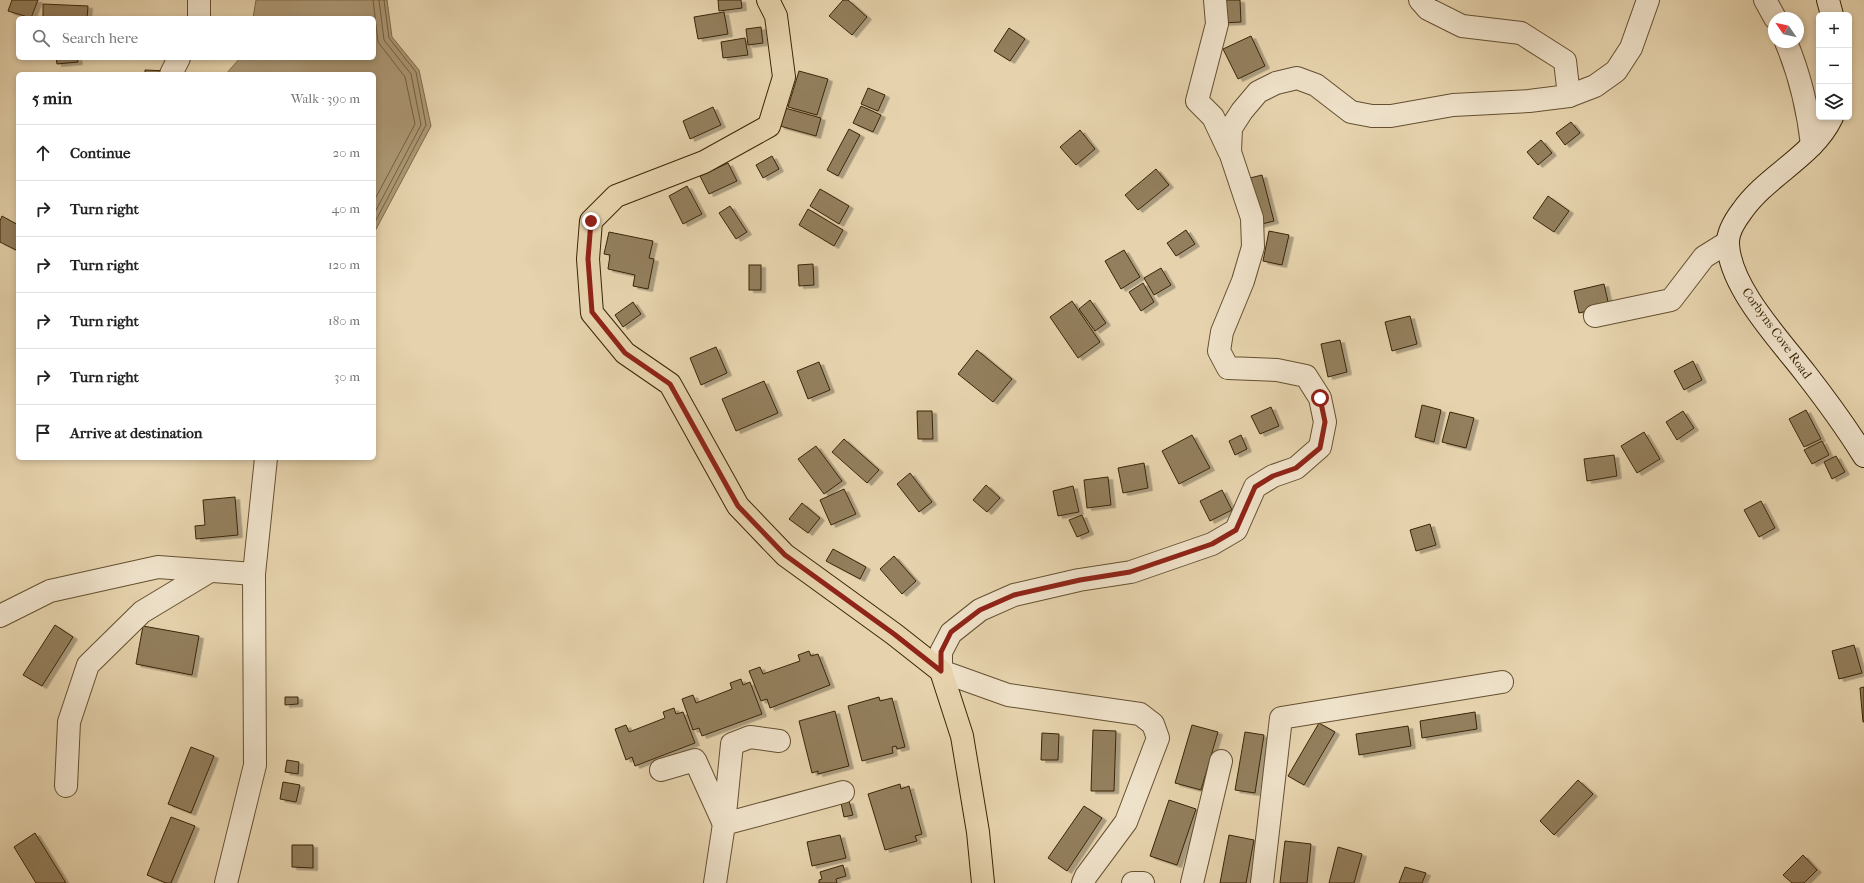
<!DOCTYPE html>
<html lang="en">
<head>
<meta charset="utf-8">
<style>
	body { margin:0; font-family:"IM FELL French Canon",serif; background:#f6f6f6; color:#222 }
	.controls { position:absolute; right:12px; top:12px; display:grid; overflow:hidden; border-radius:6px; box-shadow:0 2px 6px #0003 }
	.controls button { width:36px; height:36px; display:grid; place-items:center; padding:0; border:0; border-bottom:1px solid #e0e0e0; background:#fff; color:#222; font:20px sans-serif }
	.compass { position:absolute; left:1768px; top:12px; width:36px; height:36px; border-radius:50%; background:#fff; box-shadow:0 2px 6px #0003; rotate:304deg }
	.stop { position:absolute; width:12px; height:12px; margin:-9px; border:3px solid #8f2418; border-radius:50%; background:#fff }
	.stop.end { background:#8f2418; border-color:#fff; box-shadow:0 1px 4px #0008 }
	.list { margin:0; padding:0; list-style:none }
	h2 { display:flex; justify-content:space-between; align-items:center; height:52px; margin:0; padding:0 16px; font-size:17px }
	h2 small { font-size:13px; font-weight:400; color:#767676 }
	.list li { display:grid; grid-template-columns:26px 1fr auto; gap:12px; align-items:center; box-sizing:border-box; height:56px; padding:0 16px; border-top:1px solid #e0e0e0 }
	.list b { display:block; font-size:15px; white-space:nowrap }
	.list em { font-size:13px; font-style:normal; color:#767676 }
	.icon { flex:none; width:22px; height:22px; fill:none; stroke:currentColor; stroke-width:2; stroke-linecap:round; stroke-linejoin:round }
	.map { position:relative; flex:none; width:1864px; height:883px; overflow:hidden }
	.search { position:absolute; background:#fff; box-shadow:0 2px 6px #0003; left:16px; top:16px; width:360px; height:44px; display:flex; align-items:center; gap:10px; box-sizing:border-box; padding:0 14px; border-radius:6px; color:#767676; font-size:15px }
	.panel { position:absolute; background:#fff; box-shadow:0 2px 6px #0003; left:16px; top:72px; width:360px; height:388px; border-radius:6px }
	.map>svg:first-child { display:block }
	.water { fill:#ac9875; stroke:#7e6a49 }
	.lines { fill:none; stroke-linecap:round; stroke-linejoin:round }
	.shore { stroke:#735e3e; stroke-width:1 }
	.building { fill:#937f5d; stroke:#3a2507; filter:url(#shadow) }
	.minor-casing { stroke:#655030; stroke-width:24 }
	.secondary-casing { stroke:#3a2507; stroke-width:24 }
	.primary-casing { stroke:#3a2507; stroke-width:24 }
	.minor { stroke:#efe2ca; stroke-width:22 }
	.secondary { stroke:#efe2ca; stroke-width:22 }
	.primary { stroke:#e6d3ad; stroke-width:22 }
	.route { stroke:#8f2418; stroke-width:5 }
	.labels { text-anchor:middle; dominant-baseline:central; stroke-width:4; stroke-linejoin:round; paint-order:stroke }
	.street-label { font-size:13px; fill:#3a2507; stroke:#efe2ca }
</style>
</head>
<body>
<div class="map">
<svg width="1864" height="883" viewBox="0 0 1864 883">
	<defs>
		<filter id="shadow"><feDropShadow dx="4.5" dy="2.5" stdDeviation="0" flood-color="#0004"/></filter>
	</defs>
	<rect width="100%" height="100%" fill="#e6d3ad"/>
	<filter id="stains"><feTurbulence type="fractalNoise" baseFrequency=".005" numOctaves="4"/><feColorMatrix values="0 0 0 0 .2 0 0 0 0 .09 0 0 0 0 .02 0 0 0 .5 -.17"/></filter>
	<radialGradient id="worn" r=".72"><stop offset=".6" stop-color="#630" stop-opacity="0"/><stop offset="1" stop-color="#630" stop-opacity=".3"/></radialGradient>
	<!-- water -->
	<polygon class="water" points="256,0 387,0 392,37 419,70 431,126 374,233 374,74 226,74 240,58 374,58 374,18 253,18"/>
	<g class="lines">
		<!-- shore -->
		<g class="shore">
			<polyline points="373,0 378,42 405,77 415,124 374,201"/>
			<polyline points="374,214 421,125 411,74 384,40 379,0"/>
			<polyline points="374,224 426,125 416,72 389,38 384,0"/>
		</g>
	</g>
	<!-- building -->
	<g class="building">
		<polygon points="12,0 38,0 31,18 8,11"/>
		<polygon points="718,0 741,0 742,8 719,11"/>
		<polygon points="843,0 848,0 867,17 852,35 829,16"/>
		<polygon points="1219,0 1240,0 1241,22 1221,23"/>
		<polygon points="43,4 88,6 87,18 43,18"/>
		<polygon points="724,12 728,34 698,39 694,17"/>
		<polygon points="761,27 763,43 748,45 746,29"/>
		<polygon points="1009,28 1025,39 1010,61 994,51"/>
		<polygon points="1251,36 1265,66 1238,79 1223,49"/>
		<polygon points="745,38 748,55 723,58 721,42"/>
		<polygon points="56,58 77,58 78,62 57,64"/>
		<polygon points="145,70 168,71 168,74 145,74"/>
		<polygon points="799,71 828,79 817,115 788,107"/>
		<polygon points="868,88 885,95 878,111 861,104"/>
		<polygon points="861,106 881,115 873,132 853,123"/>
		<polygon points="713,107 721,125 690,139 683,121"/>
		<polygon points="785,108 821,118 816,136 780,126"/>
		<polygon points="1571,122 1580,133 1565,145 1556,133"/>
		<polygon points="849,129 860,135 838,176 827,170"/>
		<polygon points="1080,130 1095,149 1076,165 1060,147"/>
		<polygon points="1541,140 1552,153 1538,165 1527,152"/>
		<polygon points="772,156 779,169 763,178 756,165"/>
		<polygon points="728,163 737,181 709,194 700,176"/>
		<polygon points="1156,169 1169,185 1138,210 1125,195"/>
		<polygon points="1262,175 1274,221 1258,225 1246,179"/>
		<polygon points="687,186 702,214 683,224 669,196"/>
		<polygon points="820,189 849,206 839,224 810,206"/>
		<polygon points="1548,196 1569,211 1554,232 1533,218"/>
		<polygon points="730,206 747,232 736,239 719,213"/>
		<polygon points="808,209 843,230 834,246 799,225"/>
		<polygon points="2,216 18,225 18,251 0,242 0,221"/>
		<polygon points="1186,230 1195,244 1176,256 1167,243"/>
		<polygon points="1269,231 1289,235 1282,265 1263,261"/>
		<polygon points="609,232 653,241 649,258 654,259 648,289 633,286 635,275 608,269 610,255 604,254"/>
		<polygon points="1124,250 1140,277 1121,289 1105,261"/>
		<polygon points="813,264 814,285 799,286 798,265"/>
		<rect x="749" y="265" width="12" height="25"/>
		<polygon points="1161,268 1171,285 1154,295 1144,278"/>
		<polygon points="1143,283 1154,302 1141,311 1129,292"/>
		<polygon points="1604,284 1609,306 1579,313 1574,291"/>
		<polygon points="1090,300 1106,323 1095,331 1079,309"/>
		<polygon points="1072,301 1100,342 1078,358 1050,317"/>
		<polygon points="633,302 641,314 623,327 615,315"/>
		<polygon points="1410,316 1417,344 1392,351 1385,322"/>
		<polygon points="1340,340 1347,372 1328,377 1321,344"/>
		<polygon points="716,347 727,373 701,385 690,358"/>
		<polygon points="977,350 1012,379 993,402 958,374"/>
		<polygon points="1693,361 1702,380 1684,390 1674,371"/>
		<polygon points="819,362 830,390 808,399 797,371"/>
		<polygon points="764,381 778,413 736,431 722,399"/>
		<polygon points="1422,405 1441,410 1434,442 1415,437"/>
		<polygon points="1271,407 1279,426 1260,434 1251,416"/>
		<polygon points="1806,410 1821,439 1804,447 1789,419"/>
		<polygon points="917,411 932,411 933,439 918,439"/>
		<polygon points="1683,411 1694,428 1677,440 1666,422"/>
		<polygon points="1450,412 1474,418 1466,448 1442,442"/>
		<polygon points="1644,432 1660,459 1637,473 1621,446"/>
		<polygon points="1192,435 1210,468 1179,484 1162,451"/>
		<polygon points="1241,435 1247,449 1235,455 1229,441"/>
		<polygon points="844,439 879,470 867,483 832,452"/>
		<polygon points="1822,441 1829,455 1812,464 1804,450"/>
		<polygon points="816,446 842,481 824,494 798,459"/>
		<polygon points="1614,455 1617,476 1587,481 1584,459"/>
		<polygon points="1836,456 1845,472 1832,479 1824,462"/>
		<polygon points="1144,463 1148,488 1123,493 1118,468"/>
		<polygon points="910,473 932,502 919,512 897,484"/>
		<polygon points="1108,477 1111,505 1087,508 1084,480"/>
		<polygon points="986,485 1000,498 987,512 973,500"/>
		<polygon points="1073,486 1079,512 1058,516 1053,491"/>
		<polygon points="844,489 856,514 831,525 820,500"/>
		<polygon points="1222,490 1232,510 1210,521 1200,501"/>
		<polygon points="235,497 238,535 196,539 195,526 205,525 203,500"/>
		<polygon points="1761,501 1775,528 1759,537 1744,510"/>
		<polygon points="802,503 820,518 808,533 789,519"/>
		<polygon points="1082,515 1089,532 1077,537 1069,520"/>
		<polygon points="1430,524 1436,545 1416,551 1410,530"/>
		<polygon points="833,549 866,567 860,579 826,561"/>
		<polygon points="894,556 916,581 902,594 880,569"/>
		<polygon points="55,625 73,637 42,686 23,675"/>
		<polygon points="143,626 199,636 192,675 136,664"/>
		<polygon points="1854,645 1862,673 1839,679 1832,651"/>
		<polygon points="809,651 811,656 818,654 830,685 770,708 767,699 761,701 749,671 760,667 763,674 800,661 798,655"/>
		<polygon points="741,679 743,685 750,682 762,714 702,736 699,728 693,730 682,699 693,695 696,703 732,689 730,683"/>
		<polygon points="1864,687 1864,722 1863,722 1860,688"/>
		<polygon points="285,697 298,697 298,704 285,705"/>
		<polygon points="879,697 880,701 892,698 905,747 897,749 896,746 892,747 893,753 862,761 848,706"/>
		<polygon points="674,708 676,714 683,712 695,743 635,766 632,757 626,760 615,729 626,725 629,732 665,718 663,712"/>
		<polygon points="835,711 849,766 818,774 818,771 812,773 799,721"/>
		<polygon points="1475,712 1477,729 1422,738 1420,721"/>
		<polygon points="1319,723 1335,732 1304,785 1288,776"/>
		<polygon points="1192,725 1218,732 1201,790 1175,783"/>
		<polygon points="1408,726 1411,746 1359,755 1356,734"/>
		<polygon points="1093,730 1116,731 1114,791 1091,791"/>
		<polygon points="1245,732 1264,735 1255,793 1235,790"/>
		<polygon points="1042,733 1059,734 1058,760 1041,760"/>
		<polygon points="191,747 214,756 191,813 168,804"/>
		<polygon points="287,760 299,762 298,774 285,772"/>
		<polygon points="1578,780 1593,794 1554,835 1540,821"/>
		<polygon points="283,782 300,785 296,802 280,799"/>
		<polygon points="900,784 901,789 909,786 922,834 915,836 917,841 885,850 868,794"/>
		<polygon points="1169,800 1196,809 1177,865 1150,856"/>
		<polygon points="849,801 853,815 844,817 841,803"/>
		<polygon points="1084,806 1102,818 1067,871 1048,858"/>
		<polygon points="171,817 195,826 171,883 166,883 147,875"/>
		<polygon points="35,833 66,883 36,883 14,847"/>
		<polygon points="840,835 846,858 812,866 807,842"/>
		<polygon points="1229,835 1254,840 1246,883 1220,883"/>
		<polygon points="1285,841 1311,844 1307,883 1280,883"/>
		<polygon points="292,845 313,845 313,868 292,867"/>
		<polygon points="1338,847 1362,854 1354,883 1329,883"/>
		<polygon points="1803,855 1817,870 1804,883 1792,883 1783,875"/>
		<polygon points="843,865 846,876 836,879 837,883 819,883 819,880 822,879 820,872"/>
		<polygon points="1405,867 1426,873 1422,883 1399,883"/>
	</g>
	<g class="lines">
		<defs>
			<g id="minor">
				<polyline points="199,0 199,18"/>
				<polyline points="1215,0 1217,24 1197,101 1213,117 1229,151"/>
				<polyline points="1420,0 1428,9 1462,26 1521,33 1565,61 1569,96"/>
				<polyline points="1765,0 1775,18"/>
				<path d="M 1786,42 C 1800,75 1808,110 1812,145"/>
				<polyline points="171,74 179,58"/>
				<polyline points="1595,316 1671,300 1704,257 1728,242"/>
				<polyline points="0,616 50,591 158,567 254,574"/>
				<polyline points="661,770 695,760 724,824 732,744 750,737 779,741"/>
				<polyline points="66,786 69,722 88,665 142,612 210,571"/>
				<polyline points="226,883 255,765 254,574 266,458"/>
				<polyline points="715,883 724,824 843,792"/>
				<polyline points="1083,883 1086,876 1126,822 1158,738 1153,724 1140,714 1008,695 941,671 941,652 951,633 980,610 1014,595 1079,580 1131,572 1212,544 1236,530 1255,487 1273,476 1296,468 1320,447 1325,422 1320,398 1306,376 1277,370 1228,368 1219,351 1222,332 1243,281 1253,247 1252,218 1230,152 1231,128 1242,111 1258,92 1276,83 1297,78 1316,85 1351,112 1372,116 1391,116 1453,105 1529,101 1569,96 1595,86 1616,71 1631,48 1648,0"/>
				<polyline points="1133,883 1143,883"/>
				<polyline points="1192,883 1221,761"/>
				<polyline points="1262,883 1281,718 1502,682"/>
			</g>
			<g id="secondary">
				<polyline points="1828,0 1832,15"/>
				<path d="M 1832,117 C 1813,157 1767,175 1742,211 C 1736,219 1727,233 1728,244 C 1730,288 1780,340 1806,374 C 1827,401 1846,427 1864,456"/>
			</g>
			<polyline id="primary" points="768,0 776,16 784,77 769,126 704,162 616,196 591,221 588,259 592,313 625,353 670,384 738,506 785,555 894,634 941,671 962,736 978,832 983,883"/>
		</defs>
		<!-- minor casing -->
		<use href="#minor" class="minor-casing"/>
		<!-- secondary casing -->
		<use href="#secondary" class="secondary-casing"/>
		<!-- primary casing -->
		<use href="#primary" class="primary-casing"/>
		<!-- minor -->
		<use href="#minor" class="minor"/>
		<!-- secondary -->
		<use href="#secondary" class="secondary"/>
		<!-- primary -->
		<use href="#primary" class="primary"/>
	</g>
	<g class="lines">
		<!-- route -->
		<polyline class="route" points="591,221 588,259 592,312 625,353 670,384 738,506 785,555 894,634 941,671 941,652 951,632 980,610 1014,595 1080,580 1130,572 1212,544 1236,530 1255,487 1273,476 1296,468 1320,448 1325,422 1320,398"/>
	</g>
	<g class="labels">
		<!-- street labels -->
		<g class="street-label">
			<text transform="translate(1777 333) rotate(54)">Corbyns Cove Road</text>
		</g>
	</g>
	<rect width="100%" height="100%" filter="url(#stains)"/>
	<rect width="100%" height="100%" fill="url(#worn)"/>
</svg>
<div class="controls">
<button>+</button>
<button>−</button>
<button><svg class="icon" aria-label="layers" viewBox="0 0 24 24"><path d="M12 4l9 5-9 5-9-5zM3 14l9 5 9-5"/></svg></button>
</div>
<svg class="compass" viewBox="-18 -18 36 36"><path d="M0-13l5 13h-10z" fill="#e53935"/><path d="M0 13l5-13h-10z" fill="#767676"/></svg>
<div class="stop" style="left:1320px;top:398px"></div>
<div class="stop end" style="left:591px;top:221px"></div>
<div class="search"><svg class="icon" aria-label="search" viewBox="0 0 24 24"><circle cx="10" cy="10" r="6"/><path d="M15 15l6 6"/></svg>Search here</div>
<section class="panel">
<h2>5 min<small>Walk · 390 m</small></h2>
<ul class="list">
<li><svg class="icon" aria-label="ahead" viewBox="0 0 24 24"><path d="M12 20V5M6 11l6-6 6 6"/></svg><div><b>Continue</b></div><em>20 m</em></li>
<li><svg class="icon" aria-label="right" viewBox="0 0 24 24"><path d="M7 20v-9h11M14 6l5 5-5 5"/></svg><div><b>Turn right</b></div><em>40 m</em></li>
<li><svg class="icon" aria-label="right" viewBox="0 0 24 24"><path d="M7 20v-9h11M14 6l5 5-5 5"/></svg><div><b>Turn right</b></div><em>120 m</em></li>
<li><svg class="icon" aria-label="right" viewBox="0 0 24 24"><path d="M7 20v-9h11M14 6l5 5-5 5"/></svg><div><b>Turn right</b></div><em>180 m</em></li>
<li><svg class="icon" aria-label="right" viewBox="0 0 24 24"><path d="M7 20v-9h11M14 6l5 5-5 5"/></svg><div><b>Turn right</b></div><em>30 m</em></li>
<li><svg class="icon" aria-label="arrive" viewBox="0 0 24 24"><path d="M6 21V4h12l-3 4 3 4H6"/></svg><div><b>Arrive at destination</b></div></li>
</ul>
</section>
</div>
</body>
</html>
